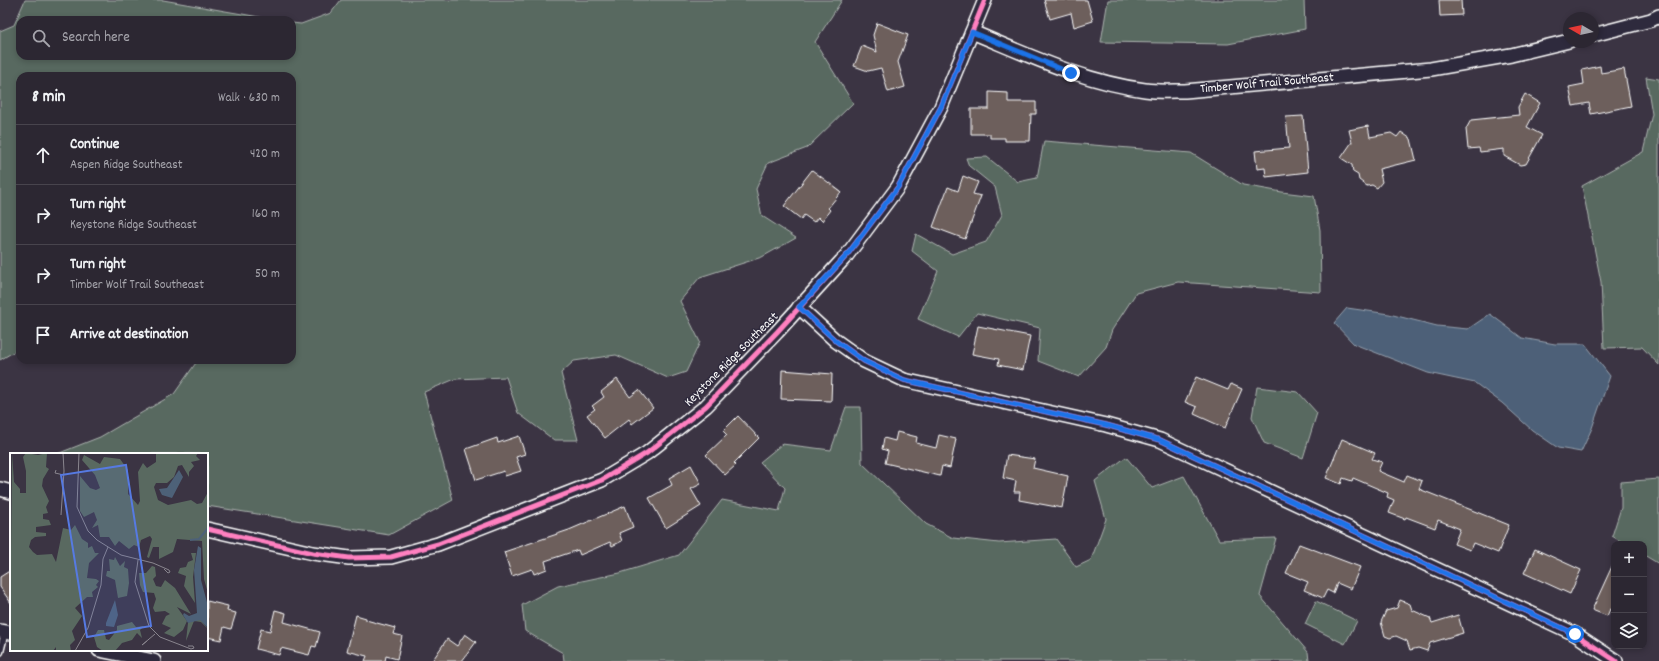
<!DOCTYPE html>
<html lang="en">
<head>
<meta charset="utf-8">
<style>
	body { margin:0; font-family:Dekko,sans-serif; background:#342f3a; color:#f1f3f6 }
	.controls { position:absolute; right:12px; bottom:12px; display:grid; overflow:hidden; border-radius:8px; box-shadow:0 2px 6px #0003 }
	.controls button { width:36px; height:36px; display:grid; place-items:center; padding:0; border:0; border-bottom:1px solid #48444d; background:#2c2732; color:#f1f3f6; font:20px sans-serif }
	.compass { position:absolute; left:1563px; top:12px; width:36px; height:36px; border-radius:50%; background:#2c2732; box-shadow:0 2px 6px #0003; rotate:279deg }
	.stop { position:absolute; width:12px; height:12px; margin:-9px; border:3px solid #1a73e8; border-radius:50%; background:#fff }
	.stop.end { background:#1a73e8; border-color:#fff; box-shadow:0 1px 4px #0008 }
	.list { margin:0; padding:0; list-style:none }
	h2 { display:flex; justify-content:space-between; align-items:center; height:52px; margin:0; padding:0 16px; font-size:17px }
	h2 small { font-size:13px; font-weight:400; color:#a6a5ac }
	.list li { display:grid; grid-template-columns:26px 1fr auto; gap:12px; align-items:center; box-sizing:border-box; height:60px; padding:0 16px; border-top:1px solid #48444d }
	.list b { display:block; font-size:15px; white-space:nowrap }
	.list p { margin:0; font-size:13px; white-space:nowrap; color:#a6a5ac }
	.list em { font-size:13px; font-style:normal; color:#a6a5ac }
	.icon { flex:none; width:22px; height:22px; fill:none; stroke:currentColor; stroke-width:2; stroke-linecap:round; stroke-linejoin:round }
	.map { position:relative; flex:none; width:1659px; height:661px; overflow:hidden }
	.search { position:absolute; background:#2c2732; box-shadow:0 2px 6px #0003; left:16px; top:16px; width:280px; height:44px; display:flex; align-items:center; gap:10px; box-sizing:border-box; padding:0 14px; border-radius:12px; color:#a6a5ac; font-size:15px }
	.panel { position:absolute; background:#2c2732; box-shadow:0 2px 6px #0003; left:16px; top:72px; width:280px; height:292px; border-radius:12px }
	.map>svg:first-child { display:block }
	.green { fill:#596960; stroke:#acb4b0 }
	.water { fill:#4d6178; stroke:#94a0ae }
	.building { fill:#6d5e5b; stroke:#fff }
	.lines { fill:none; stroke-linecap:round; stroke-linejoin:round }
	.service-casing { stroke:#fff; stroke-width:9 }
	.minor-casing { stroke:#fff; stroke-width:16 }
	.service { stroke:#2f2a3d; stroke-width:6 }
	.minor { stroke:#2f2a3d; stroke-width:13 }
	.cycleway-casing { stroke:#2f2a3d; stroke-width:8 }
	.cycleway { stroke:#ff80c0; stroke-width:5 }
	.route { stroke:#1a73e8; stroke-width:5 }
	.labels { text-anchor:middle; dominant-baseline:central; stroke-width:3; stroke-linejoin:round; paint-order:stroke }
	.street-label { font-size:13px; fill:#fff; stroke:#2f2a3d }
	.inset-river { fill:none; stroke:#4d6178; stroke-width:2 }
	.inset-road { fill:none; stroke:#89858e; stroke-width:1 }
	.view { fill:#567ae2; fill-opacity:0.15; stroke:#567ae2; stroke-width:2 }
	.inset-edge { fill:none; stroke:#fff; stroke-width:2 }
</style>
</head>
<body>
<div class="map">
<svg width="1659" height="661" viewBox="0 0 1659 661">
	<rect width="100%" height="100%" fill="#3b3443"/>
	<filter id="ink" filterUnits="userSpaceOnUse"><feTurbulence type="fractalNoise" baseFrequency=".025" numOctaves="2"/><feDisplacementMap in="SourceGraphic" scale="8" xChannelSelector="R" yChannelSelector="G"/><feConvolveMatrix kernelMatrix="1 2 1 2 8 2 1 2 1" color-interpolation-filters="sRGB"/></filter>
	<g filter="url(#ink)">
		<!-- green -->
		<g class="green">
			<polygon points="25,0 163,0 276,20 20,20 20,56 292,56 292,23 301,24 331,13 341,0 842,0 815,42 853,103 807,148 768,163 756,189 762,216 796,238 762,257 700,277 680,301 700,342 686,372 668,378 616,355 574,361 561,373 578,440 554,440 518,413 506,377 455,379 424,392 453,500 389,535 207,506 207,454 57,454 100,437 174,394 198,360 292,360 292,76 20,76 20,348 0,360 0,31 14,25"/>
			<polygon points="1108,0 1304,0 1305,29 1228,44 1101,42"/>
			<polygon points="1646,77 1659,79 1659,365 1642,347 1604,348 1601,282 1582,186 1643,152 1652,114"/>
			<polygon points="1044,141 1191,153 1243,185 1282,192 1314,196 1320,230 1321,292 1178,282 1136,293 1112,330 1106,347 1079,377 1038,361 1040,328 977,313 958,337 918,319 938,271 912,251 916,234 952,254 986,242 1002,215 995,187 969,166 966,158 987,157 1018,182 1037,178"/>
			<polygon points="1257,387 1298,392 1317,413 1303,458 1264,443 1252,417"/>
			<polygon points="846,407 861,407 862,463 926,524 953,538 999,543 1056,539 1076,567 1091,560 1106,519 1095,481 1126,457 1152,488 1184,476 1219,540 1276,538 1260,596 1308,652 1309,661 564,661 563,653 525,631 522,605 558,586 620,573 679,555 722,500 779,511 785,488 760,462 782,444 831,450"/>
			<polygon points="1659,479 1659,564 1644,555 1644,544 1625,544 1612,536 1621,508 1621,482"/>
			<polygon points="1316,601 1357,621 1345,644 1305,624"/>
		</g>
		<!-- water -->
		<polygon class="water" points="1347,308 1389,314 1437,326 1468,329 1490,314 1522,338 1555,344 1585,344 1610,376 1592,428 1581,452 1558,448 1532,430 1502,403 1475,383 1428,373 1354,344 1334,323"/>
		<!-- building -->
		<g class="building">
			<polygon points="1044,0 1087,0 1093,21 1074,27 1071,13 1050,19"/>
			<polygon points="1439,0 1461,0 1462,15 1440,16"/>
			<polygon points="877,23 908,35 898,62 905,87 888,92 881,68 868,71 854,66 862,46 877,52 873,35"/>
			<polygon points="1600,66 1601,73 1624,69 1631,106 1591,114 1589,103 1573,106 1569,87 1584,84 1582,70"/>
			<polygon points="989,92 1008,93 1008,102 1036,102 1036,114 1031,114 1030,141 1005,141 1005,138 990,138 990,134 971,134 971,109 989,109"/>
			<polygon points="1525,94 1540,103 1527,127 1542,135 1526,164 1520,165 1504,156 1504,149 1480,152 1479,148 1468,149 1466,129 1471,120 1519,115 1518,107"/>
			<polygon points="1303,116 1308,172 1266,177 1265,168 1257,169 1255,151 1289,148 1286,117"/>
			<polygon points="1368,126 1370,137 1391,133 1397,137 1401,132 1411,139 1416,160 1379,169 1382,182 1377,188 1372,185 1367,186 1359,180 1358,175 1353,172 1352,165 1341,158 1352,142 1349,130"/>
			<polygon points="812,170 841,192 828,208 830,210 822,221 818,217 814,222 804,215 801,219 784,206"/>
			<polygon points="963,176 978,182 973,194 981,196 965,239 933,227 948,187 958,191"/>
			<polygon points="978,326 1030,336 1023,370 998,365 999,359 972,354"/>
			<polygon points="782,370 832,374 831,401 781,399"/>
			<polygon points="1196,377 1228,390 1231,384 1242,389 1225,428 1194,414 1197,407 1185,402"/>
			<polygon points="617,379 630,397 639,390 653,408 632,424 629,419 605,438 587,415 595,409 592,406 604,397 601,392"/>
			<polygon points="738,416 759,438 734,463 736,465 725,475 706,455 727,435 723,431"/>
			<polygon points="897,432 917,437 916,443 936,448 939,435 956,439 950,468 942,466 940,476 885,463 888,451 882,449 884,438 895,441"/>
			<polygon points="519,436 525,454 516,457 521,471 505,476 504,471 476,480 466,449 497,438 498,443"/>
			<polygon points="1342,439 1375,453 1372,459 1382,462 1378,471 1404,482 1407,475 1422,481 1419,489 1509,525 1498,553 1473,543 1470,550 1454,544 1460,529 1438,520 1435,528 1406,517 1405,519 1389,513 1394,500 1387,497 1388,493 1353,478 1352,481 1343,478 1341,484 1326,478"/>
			<polygon points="1007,455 1035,459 1033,468 1068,476 1062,508 1019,500 1020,492 1014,492 1016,481 1003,478"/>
			<polygon points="691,465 701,484 691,489 701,506 666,528 649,498 672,485 669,478"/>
			<polygon points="625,506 633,527 619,533 622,541 612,546 610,542 580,555 578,550 545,561 547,569 534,574 532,569 512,576 504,552 569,530"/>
			<polygon points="1299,544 1360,567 1351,589 1337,583 1333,593 1327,590 1323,598 1304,590 1308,582 1286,573"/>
			<polygon points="1535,549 1581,570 1570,594 1524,573"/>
			<polygon points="1614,562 1614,611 1610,609 1607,616 1592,610"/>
			<polygon points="11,570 11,603 0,587 0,577"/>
			<polygon points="1400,600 1410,604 1412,610 1430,618 1432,623 1458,615 1463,633 1430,643 1427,651 1418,648 1410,650 1407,641 1396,636 1390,638 1385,636 1381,622 1386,611 1397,608"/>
			<polygon points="207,601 228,606 227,611 236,613 231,629 224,627 221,640 207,637"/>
			<polygon points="275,610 286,613 284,622 320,632 316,647 312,646 309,655 281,648 279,655 256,649 261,629 270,631"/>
			<polygon points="356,615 366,618 366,620 395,628 393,634 402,636 397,659 386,656 385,661 365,661 367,656 347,651"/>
			<polygon points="465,634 476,642 462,661 432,661 447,639 457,646"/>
		</g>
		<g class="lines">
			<defs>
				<polyline id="service" points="0,652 5,632"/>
				<g id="minor">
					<path d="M 972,32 C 1028,55 1084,82 1145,90 C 1158,92 1172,91 1185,91 L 1431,69 L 1511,55 L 1569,41"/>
					<polyline points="1593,35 1651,20 1659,16"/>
					<polyline points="799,307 836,341 864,361 904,380 1106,425 1160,440 1575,634 1616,661"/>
					<polyline points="0,489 11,492"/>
					<polyline points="207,529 313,553 349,558 391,557 438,544 602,480 647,453 706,406 777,332 847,255 898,187 941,107 985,0"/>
					<polyline points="0,631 11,633"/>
					<polyline points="99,650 154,661"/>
				</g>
			</defs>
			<!-- service casing -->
			<use href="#service" class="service-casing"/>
			<!-- minor casing -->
			<use href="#minor" class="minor-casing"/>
			<!-- service -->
			<use href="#service" class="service"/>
			<!-- minor -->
			<use href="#minor" class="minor"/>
			<defs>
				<g id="cycleway">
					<polyline points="799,307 836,341 864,361 904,380 1106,425 1160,440 1575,634 1616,661"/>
					<polyline points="207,529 313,553 349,558 391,557 438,544 602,480 647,453 706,406 777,332 847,255 898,187 941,107 985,0"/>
				</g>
			</defs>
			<!-- cycleway casing -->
			<use href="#cycleway" class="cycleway-casing"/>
			<!-- cycleway -->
			<use href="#cycleway" class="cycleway"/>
		</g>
	</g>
	<g class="lines" filter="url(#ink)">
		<!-- route -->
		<polyline class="route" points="1071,73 972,32 941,107 898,187 847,255 799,307 836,341 864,361 904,380 1106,425 1160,440 1575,634"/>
	</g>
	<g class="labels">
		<!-- street labels -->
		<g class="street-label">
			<text transform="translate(1267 84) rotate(-5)">Timber Wolf Trail Southeast</text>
			<text transform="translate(732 360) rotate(-45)">Keystone Ridge Southeast</text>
		</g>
	</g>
	<!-- overview -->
	<g transform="translate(10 453)">
		<rect width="198" height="198" fill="#3b3443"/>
		<path d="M 2,0 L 4,29 L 10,36 L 10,40 L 16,40 L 16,18 L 13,4 L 16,0 L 28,2 L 37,0 L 36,14 L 39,16 L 33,26 L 32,33 L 39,48 L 36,54 L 38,60 L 33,61 L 33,66 L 39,67 L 41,72 L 26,74 L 26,79 L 36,80 L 36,83 L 25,84 L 21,87 L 19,94 L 23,99 L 27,102 L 42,101 L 46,109 L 53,75 L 61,77 L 65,72 L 72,86 L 78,90 L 78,95 L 82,93 L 85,100 L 89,100 L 79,110 L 77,125 L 86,126 L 89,128 L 86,132 L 88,134 L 82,139 L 83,144 L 77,144 L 65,155 L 72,163 L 62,178 L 65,187 L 60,192 L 61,198 L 46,198 L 46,194 L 43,198 L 0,198 ZM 146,0 L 188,0 L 186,3 L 190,7 L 181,9 L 184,13 L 179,19 L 179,24 L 172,12 L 168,13 L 164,24 L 157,30 L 146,30 L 144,34 L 148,47 L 158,52 L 181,47 L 187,51 L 192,50 L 198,39 L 198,140 L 194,126 L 192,88 L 167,86 L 163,99 L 149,106 L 149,94 L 143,94 L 139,105 L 137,104 L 142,86 L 140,83 L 131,87 L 129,94 L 124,92 L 119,96 L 109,88 L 105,93 L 99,84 L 90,84 L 88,72 L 82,75 L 87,67 L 84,59 L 74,64 L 70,58 L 70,23 L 80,35 L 86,37 L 90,35 L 85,22 L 72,7 L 74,2 L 90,11 L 94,4 L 110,6 L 118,17 L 118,41 L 128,52 L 130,48 L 128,19 L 133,10 L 137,15 L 146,9 ZM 181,100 L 186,100 L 183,124 L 185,150 L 174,133 L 176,123 L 168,120 L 170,115 L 176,114 L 178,109 L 183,107 ZM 105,104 L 110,113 L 115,108 L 114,114 L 118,116 L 119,130 L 117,143 L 108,145 L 105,127 L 96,123 L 97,118 L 100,118 L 99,106 L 104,107 ZM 142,113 L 145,114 L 146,123 L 143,126 L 146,133 L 151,134 L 155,127 L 165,135 L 181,161 L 167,154 L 177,168 L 173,177 L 164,184 L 154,180 L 161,175 L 152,171 L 156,163 L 160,161 L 155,158 L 145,159 L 143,155 L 146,146 L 144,140 L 133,139 L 130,132 L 129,120 L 136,120 ZM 186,165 L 190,166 L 198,176 L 191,169 L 184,168 L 176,188 L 178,170 ZM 122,169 L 126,174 L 134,173 L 130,177 L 132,185 L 127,180 L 122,187 L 112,190 L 105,198 L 93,198 L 87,194 L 84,184 L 88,177 L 94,177 L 96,186 L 99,187 L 107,177 L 107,173 Z" fill="#596960"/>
		<path d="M 169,17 L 173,24 L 162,45 L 152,42 L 149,36 L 157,35 ZM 188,93 L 191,95 L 191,127 L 198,153 L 198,175 L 190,167 L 178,170 L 173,162 L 174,160 L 179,163 L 187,160 L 184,117 ZM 105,147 L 108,162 L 104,174 L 96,173 L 96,170 Z" fill="#4d6178"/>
		<path class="inset-river" d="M 180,87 L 189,86 L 198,75"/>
		<path class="inset-road" d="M 69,0 L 67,54 L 78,78 L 87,87 L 111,102 L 143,110 L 159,117 L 160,119 L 158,120 L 154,116M 46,17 L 45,20 L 54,22M 51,62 L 54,18 L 53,0M 128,107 L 125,129 L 139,173 L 150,184 L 181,196 L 184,195 L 183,193 L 178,193M 137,188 L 132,192 L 145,181M 65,198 L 78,175 L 91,132 L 93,106 L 98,94"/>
		<path class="view" d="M 116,12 L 141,173 L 77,184 L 51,22 Z"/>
		<rect width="198" height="198" class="inset-edge"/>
	</g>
</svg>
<div class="controls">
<button>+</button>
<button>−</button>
<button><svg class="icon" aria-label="layers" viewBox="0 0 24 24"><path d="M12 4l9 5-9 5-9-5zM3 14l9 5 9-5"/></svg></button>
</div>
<svg class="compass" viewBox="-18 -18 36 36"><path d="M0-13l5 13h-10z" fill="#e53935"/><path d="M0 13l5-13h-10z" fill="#a6a5ac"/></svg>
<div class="stop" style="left:1575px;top:634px"></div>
<div class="stop end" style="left:1071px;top:73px"></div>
<div class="search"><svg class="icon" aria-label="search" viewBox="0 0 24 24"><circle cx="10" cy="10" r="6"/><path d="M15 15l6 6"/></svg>Search here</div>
<section class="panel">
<h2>8 min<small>Walk · 630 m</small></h2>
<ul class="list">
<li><svg class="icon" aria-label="ahead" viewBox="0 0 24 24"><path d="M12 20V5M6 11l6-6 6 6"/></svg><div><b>Continue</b><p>Aspen Ridge Southeast</p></div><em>420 m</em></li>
<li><svg class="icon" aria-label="right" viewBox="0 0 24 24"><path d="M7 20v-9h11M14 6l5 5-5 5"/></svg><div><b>Turn right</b><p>Keystone Ridge Southeast</p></div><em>160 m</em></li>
<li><svg class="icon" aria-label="right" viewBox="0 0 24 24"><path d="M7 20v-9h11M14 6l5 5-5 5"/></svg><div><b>Turn right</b><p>Timber Wolf Trail Southeast</p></div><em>50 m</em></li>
<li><svg class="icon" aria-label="arrive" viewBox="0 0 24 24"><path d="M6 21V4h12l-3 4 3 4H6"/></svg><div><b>Arrive at destination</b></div></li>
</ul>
</section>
</div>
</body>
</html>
